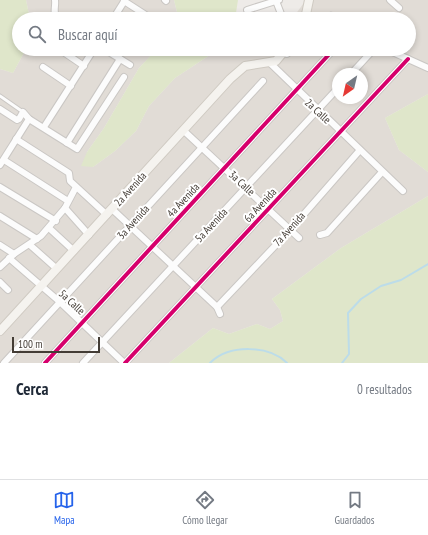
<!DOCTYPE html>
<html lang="es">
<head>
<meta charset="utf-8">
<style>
	body { margin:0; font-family:"PT Sans Narrow",sans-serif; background:#f6f6f7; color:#1f2937 }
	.compass { position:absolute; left:332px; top:68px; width:36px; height:36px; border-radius:50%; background:#fff; box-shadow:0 2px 6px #0003; rotate:214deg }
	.scale { position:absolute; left:12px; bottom:10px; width:88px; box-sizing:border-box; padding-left:4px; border:2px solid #433c35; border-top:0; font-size:11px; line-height:14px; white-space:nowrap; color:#433c35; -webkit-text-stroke:3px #fff; paint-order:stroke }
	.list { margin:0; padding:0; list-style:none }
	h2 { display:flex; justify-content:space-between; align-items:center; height:52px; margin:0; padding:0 16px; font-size:17px }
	h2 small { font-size:13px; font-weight:400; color:#747a83 }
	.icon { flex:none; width:22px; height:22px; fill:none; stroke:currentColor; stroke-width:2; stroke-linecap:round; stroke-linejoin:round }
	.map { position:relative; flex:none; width:428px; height:363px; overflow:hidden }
	.search { position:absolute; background:#fff; box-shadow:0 2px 6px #0003; left:12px; right:12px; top:12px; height:44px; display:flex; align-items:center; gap:10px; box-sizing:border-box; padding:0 14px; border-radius:22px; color:#747a83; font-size:15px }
	.sheet { height:116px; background:#fff }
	nav { display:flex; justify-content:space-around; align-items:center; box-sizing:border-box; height:56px; border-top:1px solid #e0e1e3; background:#fff; font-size:11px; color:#747a83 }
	nav a { display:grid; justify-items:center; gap:2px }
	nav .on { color:#2563eb }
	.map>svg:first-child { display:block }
	.residential { fill:#e1dcd6; fill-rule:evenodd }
	.green { fill:#dfe6ca }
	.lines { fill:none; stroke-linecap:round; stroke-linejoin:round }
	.stream { stroke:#bcdce9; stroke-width:2 }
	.service-casing { stroke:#cac7c4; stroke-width:5 }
	.minor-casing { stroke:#cac7c4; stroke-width:8 }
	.secondary-casing { stroke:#cfcac2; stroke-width:10 }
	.service { stroke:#fcfcfc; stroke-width:3 }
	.minor { stroke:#fcfcfc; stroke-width:6 }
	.secondary { stroke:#f5f3ef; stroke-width:8 }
	.cycleway-casing { stroke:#fff; stroke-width:6 }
	.cycleway { stroke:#d6006c; stroke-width:4 }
	.labels { text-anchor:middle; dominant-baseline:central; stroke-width:4; stroke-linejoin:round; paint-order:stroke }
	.street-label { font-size:11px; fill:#433c35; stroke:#fff }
</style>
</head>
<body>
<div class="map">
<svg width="428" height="363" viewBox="0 0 428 363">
	<rect width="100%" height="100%" fill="#eeebe8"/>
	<!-- residential -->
	<g class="residential">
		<polygon points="26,0 174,0 177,12 174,19 30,19"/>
		<path d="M 306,0 L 428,0 L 428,94 L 385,118 L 399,150 L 428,172 L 428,196 L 341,248 L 272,299 L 280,310 L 283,321 L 270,329 L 257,324 L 229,334 L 213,328 L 169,363 L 0,363 L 0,69 L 13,73 L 26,49 L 157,49 L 139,68 L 104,128 L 87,152 L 93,167 L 115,151 L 136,131 L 149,106 L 175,78 L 219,49 L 263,49 L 270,52 L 272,49 L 409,49 L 409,19 L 292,19 ZM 338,74 L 362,74 L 362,98 L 338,98 Z"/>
	</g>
	<!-- green -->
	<g class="green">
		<polygon points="0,0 26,0 30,19 19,19 19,49 26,49 13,73 0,69"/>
		<polygon points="174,0 238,0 235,19 174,19 177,12"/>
		<polygon points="157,49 219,49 175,78 149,106 136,131 115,151 93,167 81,166 87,152 104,128 139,68"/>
		<polygon points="428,94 428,172 399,150 385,118"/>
		<polygon points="428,196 428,363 169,363 213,328 229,334 257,324 270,329 283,321 280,310 272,299 341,248"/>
	</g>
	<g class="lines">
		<!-- stream -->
		<g class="stream">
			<path d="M 210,363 C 229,344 269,345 287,363"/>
			<polyline points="342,363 349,354 348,313 361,299 381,286 401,280 428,264"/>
		</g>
		<defs>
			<g id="service">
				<polyline points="327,19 331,14 342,19"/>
				<polyline points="0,96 23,112"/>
			</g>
			<g id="minor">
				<path d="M 55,0 C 56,7 52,14 58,19"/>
				<polyline points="165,0 166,1"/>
				<polyline points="390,0 399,8"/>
				<polyline points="124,1 152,19"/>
				<polyline points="276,1 283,19"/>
				<polyline points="247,10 279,0"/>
				<polyline points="113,19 125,0"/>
				<polyline points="59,49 84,66"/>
				<polyline points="104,49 130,65"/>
				<polyline points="386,49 428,68"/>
				<polyline points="283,53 287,54 293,49"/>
				<polyline points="270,63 403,191"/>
				<polyline points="43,67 71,86"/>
				<polyline points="351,74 374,49"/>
				<polyline points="0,109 17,120 19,119 23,112 29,119 77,149 124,77"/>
				<polyline points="44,127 94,49"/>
				<polyline points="183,130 299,238"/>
				<polyline points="16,139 69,173 70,181 107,215"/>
				<polyline points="67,143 120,59"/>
				<polyline points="4,160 68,201"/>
				<polyline points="0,165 29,119"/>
				<polyline points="0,187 56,221"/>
				<polyline points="65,208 89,235"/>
				<polyline points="112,209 217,307 220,314"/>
				<polyline points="0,216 37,239"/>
				<polyline points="49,228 74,251"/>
				<polyline points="320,235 327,233 382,172"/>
				<polyline points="0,245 14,254"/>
				<polyline points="30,245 57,269"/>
				<polyline points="9,258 60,302 124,363"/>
				<polyline points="0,267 14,254 41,236 65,208 76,187"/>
				<polyline points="0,282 8,290"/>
				<polyline points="217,307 291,229 360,150"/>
				<polyline points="4,363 263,81"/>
				<polyline points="45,363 334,49"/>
				<polyline points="83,363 338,88"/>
				<polyline points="125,363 408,59"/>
			</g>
			<g id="secondary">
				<polyline points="305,19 309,0"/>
				<polyline points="0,331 230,79 245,66 276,61 286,49"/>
			</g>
		</defs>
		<!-- service casing -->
		<use href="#service" class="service-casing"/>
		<!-- minor casing -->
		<use href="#minor" class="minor-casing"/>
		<!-- secondary casing -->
		<use href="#secondary" class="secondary-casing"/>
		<!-- service -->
		<use href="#service" class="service"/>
		<!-- minor -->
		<use href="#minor" class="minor"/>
		<!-- secondary -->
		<use href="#secondary" class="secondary"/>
		<defs>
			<g id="cycleway">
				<polyline points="45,363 334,49"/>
				<polyline points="125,363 408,59"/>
			</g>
		</defs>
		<!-- cycleway casing -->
		<use href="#cycleway" class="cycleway-casing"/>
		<!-- cycleway -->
		<use href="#cycleway" class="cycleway"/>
	</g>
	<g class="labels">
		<!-- street labels -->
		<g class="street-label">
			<text transform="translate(318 111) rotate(43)">2a Calle</text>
			<text transform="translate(242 183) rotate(43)">3a Calle</text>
			<text transform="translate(130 189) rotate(-48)">2a Avenida</text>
			<text transform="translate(183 200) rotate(-47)">4a Avenida</text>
			<text transform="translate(260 205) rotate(-47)">6a Avenida</text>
			<text transform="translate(133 222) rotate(-48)">3a Avenida</text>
			<text transform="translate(211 225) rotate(-47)">5a Avenida</text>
			<text transform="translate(289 229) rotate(-48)">7a Avenida</text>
			<text transform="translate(72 302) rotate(43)">5a Calle</text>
		</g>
	</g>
</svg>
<svg class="compass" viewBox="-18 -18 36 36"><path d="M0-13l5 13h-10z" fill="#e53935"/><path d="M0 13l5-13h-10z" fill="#747a83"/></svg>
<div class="scale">100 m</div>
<div class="search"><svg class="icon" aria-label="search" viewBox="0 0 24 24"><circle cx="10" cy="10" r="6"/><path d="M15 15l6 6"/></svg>Buscar aquí</div>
</div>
<section class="sheet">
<h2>Cerca<small>0 resultados</small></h2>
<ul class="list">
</ul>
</section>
<nav>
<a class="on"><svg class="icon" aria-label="map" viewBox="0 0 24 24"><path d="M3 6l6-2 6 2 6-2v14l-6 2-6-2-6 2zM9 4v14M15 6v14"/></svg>Mapa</a>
<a><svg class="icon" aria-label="directions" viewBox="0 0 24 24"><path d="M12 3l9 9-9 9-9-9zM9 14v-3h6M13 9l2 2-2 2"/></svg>Cómo llegar</a>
<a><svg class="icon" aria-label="saved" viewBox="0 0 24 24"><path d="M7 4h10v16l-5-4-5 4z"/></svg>Guardados</a>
</nav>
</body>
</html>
